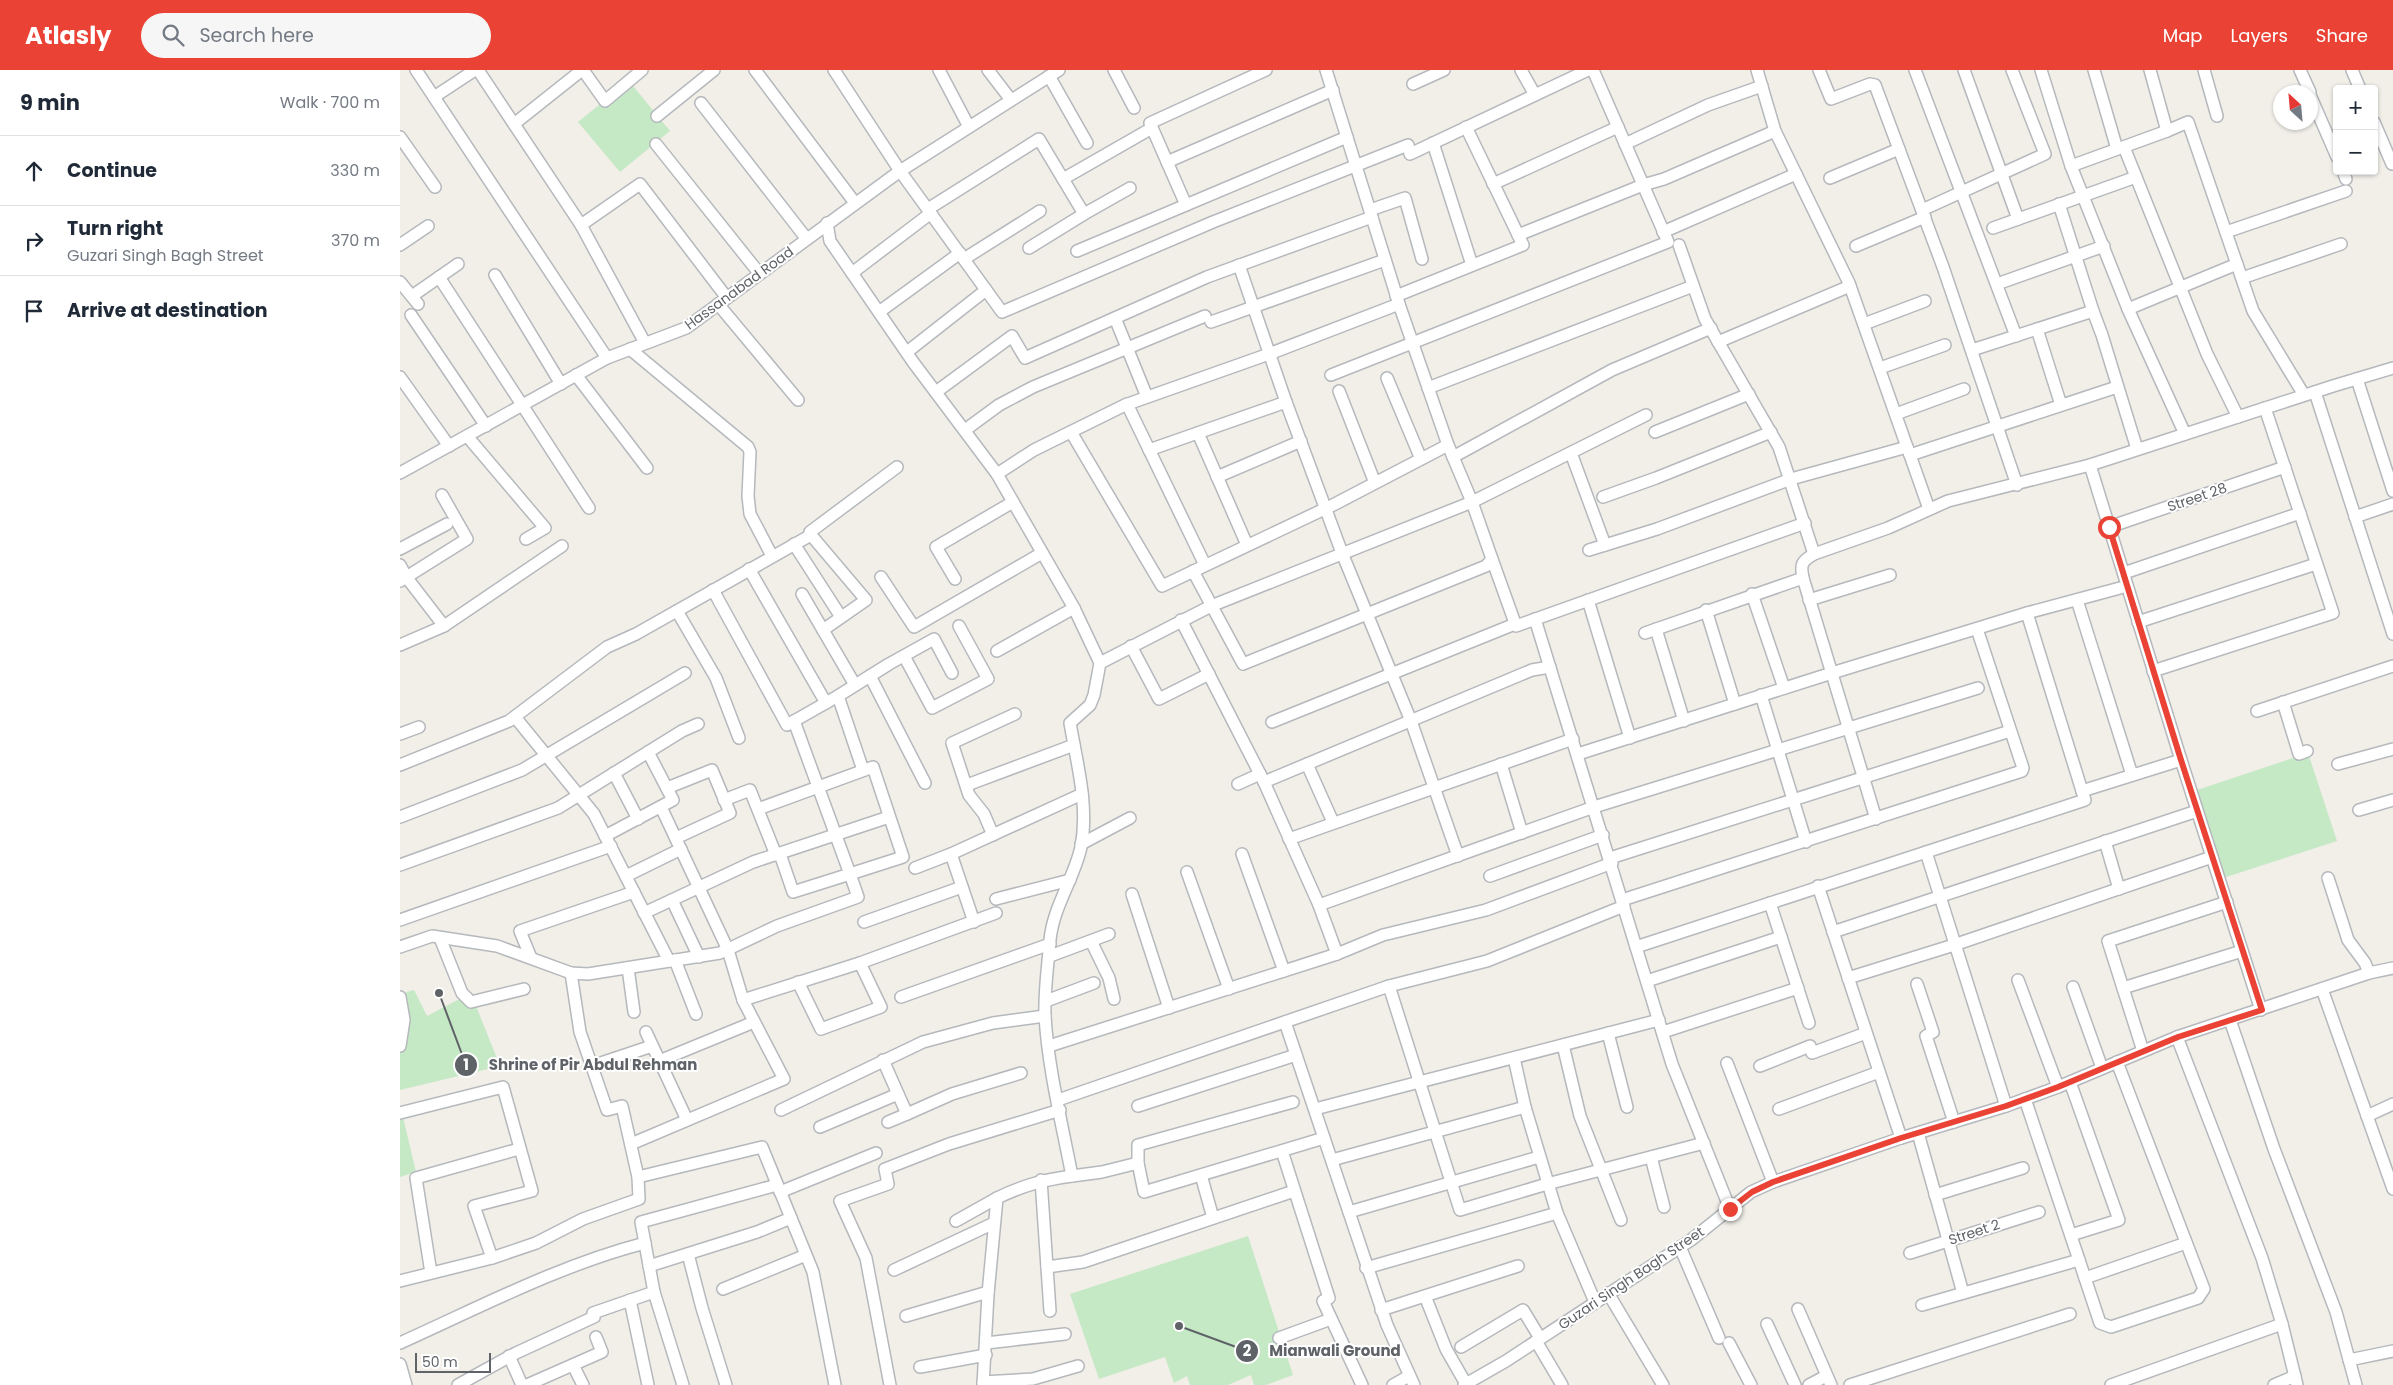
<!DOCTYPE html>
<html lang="en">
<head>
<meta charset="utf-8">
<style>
	body { margin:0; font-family:Poppins,sans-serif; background:#f6f6f7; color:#1f2937 }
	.controls { position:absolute; right:15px; top:15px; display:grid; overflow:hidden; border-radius:5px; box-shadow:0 1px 4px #0004 }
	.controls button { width:45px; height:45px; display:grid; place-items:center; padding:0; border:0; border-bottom:1px solid #e0e1e3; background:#fff; color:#1f2937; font:25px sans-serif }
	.compass { position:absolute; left:1873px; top:15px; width:45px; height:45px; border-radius:50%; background:#fff; box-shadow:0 1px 4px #0004; rotate:334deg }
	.scale { position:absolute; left:15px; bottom:12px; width:76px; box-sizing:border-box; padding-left:5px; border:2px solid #5f6368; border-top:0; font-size:14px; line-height:18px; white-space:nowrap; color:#5f6368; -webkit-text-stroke:4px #fff; paint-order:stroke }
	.stop { position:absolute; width:15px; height:15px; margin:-11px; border:4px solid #ea4335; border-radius:50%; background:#fff }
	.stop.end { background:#ea4335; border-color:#fff; box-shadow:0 1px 5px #0008 }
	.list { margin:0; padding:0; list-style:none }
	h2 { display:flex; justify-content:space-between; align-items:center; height:65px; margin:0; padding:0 20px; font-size:21px }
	h2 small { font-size:16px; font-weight:400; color:#747a83 }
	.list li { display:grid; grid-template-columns:32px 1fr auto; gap:15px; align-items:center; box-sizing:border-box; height:70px; padding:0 20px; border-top:1px solid #e0e1e3 }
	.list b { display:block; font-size:19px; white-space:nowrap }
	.list p { margin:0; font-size:16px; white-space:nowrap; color:#747a83 }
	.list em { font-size:16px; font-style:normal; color:#747a83 }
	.icon { flex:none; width:28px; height:28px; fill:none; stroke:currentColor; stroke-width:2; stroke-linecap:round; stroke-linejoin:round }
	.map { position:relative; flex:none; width:1993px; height:1315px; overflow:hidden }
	header { display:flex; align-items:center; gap:30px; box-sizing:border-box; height:70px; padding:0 25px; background:#ea4335; color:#fff }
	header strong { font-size:24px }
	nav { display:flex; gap:28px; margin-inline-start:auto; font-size:18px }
	.search { width:350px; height:45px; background:#f6f6f7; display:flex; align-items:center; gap:12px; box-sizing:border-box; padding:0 18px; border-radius:28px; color:#747a83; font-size:19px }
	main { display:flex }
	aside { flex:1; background:#fff }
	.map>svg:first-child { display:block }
	.green { fill:#c5e8c5 }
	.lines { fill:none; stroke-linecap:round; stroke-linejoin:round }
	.minor-casing { stroke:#b5b8bc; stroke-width:14 }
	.minor { stroke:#fff; stroke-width:11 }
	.route { stroke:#ea4335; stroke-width:6 }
	.labels { text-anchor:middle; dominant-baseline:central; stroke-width:4; stroke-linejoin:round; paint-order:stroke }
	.street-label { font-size:14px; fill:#5f6368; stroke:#fff }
	.leader { fill:none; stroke:#5f6368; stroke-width:2 }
	.callout-dot { fill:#5f6368; stroke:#fff; stroke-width:2 }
	.mark-label { font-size:15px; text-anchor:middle; font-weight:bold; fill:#fff }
	.callout-label { font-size:15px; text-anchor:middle; font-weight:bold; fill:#5f6368; stroke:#fff; stroke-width:4; stroke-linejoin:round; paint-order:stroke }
</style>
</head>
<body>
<header>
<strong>Atlasly</strong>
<div class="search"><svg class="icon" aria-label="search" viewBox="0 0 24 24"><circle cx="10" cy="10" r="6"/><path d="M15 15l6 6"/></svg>Search here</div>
<nav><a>Map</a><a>Layers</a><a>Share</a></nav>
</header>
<main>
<aside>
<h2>9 min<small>Walk · 700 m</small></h2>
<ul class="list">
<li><svg class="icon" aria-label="ahead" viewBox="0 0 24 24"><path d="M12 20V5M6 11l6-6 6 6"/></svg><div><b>Continue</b></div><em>330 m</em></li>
<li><svg class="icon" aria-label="right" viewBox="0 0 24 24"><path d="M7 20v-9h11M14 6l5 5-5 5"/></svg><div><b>Turn right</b><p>Guzari Singh Bagh Street</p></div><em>370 m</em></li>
<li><svg class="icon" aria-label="arrive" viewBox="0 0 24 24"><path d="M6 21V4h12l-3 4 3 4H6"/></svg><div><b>Arrive at destination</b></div></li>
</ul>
</aside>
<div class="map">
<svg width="1993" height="1315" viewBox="0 0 1993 1315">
	<rect width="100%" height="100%" fill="#f1efe8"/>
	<!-- green -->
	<g class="green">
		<polygon points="229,11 270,61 220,102 178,52"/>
		<polygon points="1908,683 1937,771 1820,809 1791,722"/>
		<polygon points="14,920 27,946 65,926 74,931 100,996 0,1020 0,924"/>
		<polygon points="0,1035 16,1102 0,1107"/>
		<polygon points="848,1166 893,1305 866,1315 854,1315 851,1305 828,1315 790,1315 787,1306 774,1313 765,1287 699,1309 670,1224"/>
	</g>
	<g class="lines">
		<defs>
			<g id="minor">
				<polyline points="16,0 207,288"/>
				<polyline points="78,0 181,155 245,273"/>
				<polyline points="183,0 205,31 242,0"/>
				<polyline points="355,0 455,133"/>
				<polyline points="434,0 500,101 602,242 813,152 1008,75 1010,84 1188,0"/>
				<polyline points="539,0 569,57"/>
				<polyline points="588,0 611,30"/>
				<polyline points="714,0 734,38"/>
				<polyline points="866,0 750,53 786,135 947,67"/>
				<polyline points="1121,0 1135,25"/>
				<polyline points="1357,0 1375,61 1449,213 1507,377"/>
				<polyline points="1419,0 1431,29 1470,14 1475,15 1543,197 1617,415"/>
				<polyline points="1515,0 1616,266"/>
				<polyline points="1564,0 1618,149"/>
				<polyline points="1641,0 1671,96 1728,239 1785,364"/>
				<polyline points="1694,0 1717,79"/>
				<polyline points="1750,0 1767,61 1788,52 1853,241 1904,325"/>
				<polyline points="1804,0 1817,46"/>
				<polyline points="1900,0 1910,22"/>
				<polyline points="1952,0 1960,19"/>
				<polyline points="649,6 687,73"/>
				<polyline points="1013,14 1044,0"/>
				<polyline points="1910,25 1937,87"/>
				<polyline points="34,27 75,0"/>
				<polyline points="301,33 406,168"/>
				<polyline points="257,46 314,0"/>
				<polyline points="1974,52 1992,94"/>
				<polyline points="114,54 182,0"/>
				<polyline points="0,67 35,117"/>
				<polyline points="1033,73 1072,195"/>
				<polyline points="256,74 359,203"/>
				<polyline points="1225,74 1308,35 1362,16"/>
				<polyline points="1724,77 1807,284 1838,347"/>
				<polyline points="767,92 933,20"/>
				<polyline points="1671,96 1767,61"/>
				<polyline points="1943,101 1946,109"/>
				<polyline points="1430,108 1499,79"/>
				<polyline points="663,109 684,144 730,118"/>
				<polyline points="1093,114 1218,57"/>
				<polyline points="1659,134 1693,241"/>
				<polyline points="528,139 639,69 663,109 752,58"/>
				<polyline points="970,140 1005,128 1022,189"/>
				<polyline points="1522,140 1645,84 1612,0"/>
				<path d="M 427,153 L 430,171 L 513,292 L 597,404 L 674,538 L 700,593 L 694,625 L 690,635 L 670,653 C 677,694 689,736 681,777 C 674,809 653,837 650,870 C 648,895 644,921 645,946 C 648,998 662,1054 672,1106 C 643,1110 624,1115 597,1128 L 588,1224 L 583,1315"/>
				<polyline points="181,155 240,114 327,228"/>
				<polyline points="1593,158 1736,107"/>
				<polyline points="1263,162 1396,104"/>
				<polyline points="1826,162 1946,121"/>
				<polyline points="1118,165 1243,115 1264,109 1375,61"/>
				<polyline points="0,175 28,156"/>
				<polyline points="1279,175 1305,249 1379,377 1414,484"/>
				<polyline points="1456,176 1525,147"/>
				<polyline points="629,178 684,144"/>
				<polyline points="677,181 786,135"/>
				<polyline points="564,189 640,141"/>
				<polyline points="839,195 886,332 942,483 1011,651 1058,786"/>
				<polyline points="452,203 531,143"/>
				<polyline points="95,205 161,314"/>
				<polyline points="39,207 189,438"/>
				<polyline points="1842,208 1941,174"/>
				<polyline points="0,212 18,234"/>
				<polyline points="1597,214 1704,176"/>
				<polyline points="12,226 58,194"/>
				<polyline points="996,226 1123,175 1066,57"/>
				<polyline points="318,234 398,330"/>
				<polyline points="1728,239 1837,194"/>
				<polyline points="479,242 560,183"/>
				<polyline points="11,245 86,356"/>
				<polyline points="715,248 747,327"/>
				<polyline points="811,252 985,190"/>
				<polyline points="1464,254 1525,231"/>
				<polyline points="1637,259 1661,335"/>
				<polyline points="1318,272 1450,216"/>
				<polyline points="230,279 348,377 350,382 348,426 350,444 372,486"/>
				<polyline points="1572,280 1693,241 1702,265 1737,379"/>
				<polyline points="507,282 586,220"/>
				<polyline points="1480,298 1545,275"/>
				<polyline points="176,305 247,398"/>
				<polyline points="931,305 1268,172 1193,0"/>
				<polyline points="0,307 49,376"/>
				<polyline points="987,308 1021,389"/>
				<polyline points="1957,309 1993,421"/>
				<polyline points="1028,318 1293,216"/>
				<polyline points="939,321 975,413"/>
				<polyline points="536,322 612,266 625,288 807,207 972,147"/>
				<polyline points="1915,322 1993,564"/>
				<polyline points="727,334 805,495"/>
				<polyline points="1496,344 1564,319"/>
				<polyline points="565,360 599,335 633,317 805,246"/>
				<polyline points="671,362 762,516 933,435 1048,375"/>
				<polyline points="1255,362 1349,324"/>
				<polyline points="798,363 847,475"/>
				<polyline points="67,366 145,458 126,469"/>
				<polyline points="749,380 886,332"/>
				<polyline points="1171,383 1205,475"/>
				<polyline points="1510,385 1529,439"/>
				<polyline points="1053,387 1212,300 1311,258"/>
				<polyline points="1690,395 1781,690 1861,940"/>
				<polyline points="0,403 207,288 286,258 500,101 659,0"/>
				<polyline points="597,404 634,380 725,335 869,284 999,234"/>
				<polyline points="817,407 901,371"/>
				<polyline points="1203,427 1256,408 1371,362"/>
				<polyline points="1955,447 1993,434"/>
				<polyline points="1709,457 1885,397"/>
				<polyline points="411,465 466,530 423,560"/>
				<polyline points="394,474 441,547"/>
				<polyline points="0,479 47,454"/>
				<polyline points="1189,480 1257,459 1391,409 1507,377 1510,385 1717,317"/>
				<polyline points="1092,489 1116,556 1405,453"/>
				<polyline points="0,495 7,508 44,556"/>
				<polyline points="349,499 426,633"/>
				<polyline points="793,501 843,594 1086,496 1092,489 1072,432 1048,375 999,234 926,0"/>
				<polyline points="1724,503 1900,443"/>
				<polyline points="481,507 514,557 642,483"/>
				<polyline points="555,509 536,477 613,432"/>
				<polyline points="0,511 67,469 42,425"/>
				<polyline points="313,520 387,655 438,626"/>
				<polyline points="402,524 455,615"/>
				<polyline points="1352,524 1384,618"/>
				<polyline points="1188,530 1230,668"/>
				<polyline points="1409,530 1490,505"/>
				<polyline points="1677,530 1732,705"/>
				<polyline points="1306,540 1335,634"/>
				<polyline points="277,541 316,608 339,668"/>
				<polyline points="1627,543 1682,721"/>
				<polyline points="1135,549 1272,994 1330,1139"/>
				<polyline points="781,550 860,704"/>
				<polyline points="1738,552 1916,494"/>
				<polyline points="1256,559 1284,651"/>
				<polyline points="1245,563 1403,508"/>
				<polyline points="0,575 44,556 162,476"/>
				<polyline points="731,576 759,629 809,604"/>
				<polyline points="597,581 674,538"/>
				<polyline points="504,586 532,638 588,609 559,556"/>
				<polyline points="700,593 811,536 1072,432 1246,345"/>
				<polyline points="1753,601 1933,543 1865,338"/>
				<polyline points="470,606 525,713"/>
				<polyline points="1361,625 1406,772"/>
				<polyline points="1883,632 1899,684 1907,681"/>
				<polyline points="1857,641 1993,596"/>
				<polyline points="115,647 194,744 269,891"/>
				<polyline points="872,652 1115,554"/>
				<polyline points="0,664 19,657"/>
				<polyline points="1178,684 1432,603 1627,543 1720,518"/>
				<polyline points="907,694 932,750"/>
				<polyline points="1101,694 1122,763"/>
				<polyline points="1938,694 1993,679"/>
				<polyline points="0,695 109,651 207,577 236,564 411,465 410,462 497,397"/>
				<polyline points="463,700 438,626 489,594 534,569 552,603"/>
				<polyline points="214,703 238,749"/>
				<polyline points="864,712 919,835 937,884 983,865 1086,840 1212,793"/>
				<polyline points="838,714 860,704 864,712 1132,600 1150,597"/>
				<polyline points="567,715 674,675"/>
				<polyline points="267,718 312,700 330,743 276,768"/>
				<polyline points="324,730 350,720 376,785"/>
				<polyline points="1959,740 1993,730"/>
				<polyline points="0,747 122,700 285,603"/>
				<path d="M 1476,749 L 1403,508 C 1400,494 1402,491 1414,484 L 1488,458 L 1548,431 L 1690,395 L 1933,316 L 1993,298"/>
				<polyline points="593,765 584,744 569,725 552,673 615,644"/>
				<polyline points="205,766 273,730 248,682"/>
				<polyline points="889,769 1173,669"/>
				<polyline points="1705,771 1719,819"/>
				<polyline points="681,774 730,748"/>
				<polyline points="1526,782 1606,1036"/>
				<polyline points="380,784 393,822 450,804 394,651"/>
				<polyline points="551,784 682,724"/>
				<polyline points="842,784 884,901"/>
				<polyline points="1210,788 1610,661"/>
				<polyline points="0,795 158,738 282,661 298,654"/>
				<polyline points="515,798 551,784 574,852"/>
				<polyline points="787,802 829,919"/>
				<polyline points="226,806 281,779"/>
				<polyline points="1090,806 1203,765"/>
				<polyline points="1928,808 1948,870 1965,893 1969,903"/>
				<polyline points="1418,816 1501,1068"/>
				<polyline points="732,824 769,938"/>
				<polyline points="596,829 670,810"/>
				<polyline points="272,830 299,887"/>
				<polyline points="1222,830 1622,701 1623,698 1577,559"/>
				<polyline points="1370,833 1409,953"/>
				<polyline points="919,835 1194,737 1578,618"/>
				<polyline points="244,843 353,792 489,747"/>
				<polyline points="0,850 211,776"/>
				<polyline points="464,852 562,817"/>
				<polyline points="1433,862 1797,741"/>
				<polyline points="40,868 62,923 71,932 124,919"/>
				<polyline points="691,871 709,908 714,929"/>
				<polyline points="0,877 32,866 97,876 171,903 188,904 320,883 377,856 458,827 450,804 503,787 473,697 358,739"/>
				<polyline points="1236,877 1685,730 1682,721 1781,690"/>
				<polyline points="650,886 709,864"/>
				<polyline points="131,888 120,861 234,822"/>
				<polyline points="275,890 296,944"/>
				<polyline points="228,898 234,942"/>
				<polyline points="1448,908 1554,875 1812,787"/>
				<polyline points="1618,910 1658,1017"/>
				<polyline points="1247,911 1381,867"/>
				<polyline points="398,912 421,959 481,937 460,893"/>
				<polyline points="1517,914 1533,962 1526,966 1554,1052"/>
				<polyline points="989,916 1060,1140 1147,1114 1304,1073"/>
				<polyline points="1673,917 1702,998"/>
				<polyline points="1723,918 1842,881"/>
				<polyline points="1922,919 1993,1119"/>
				<polyline points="0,927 4,950 0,976"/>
				<polyline points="501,927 650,874"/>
				<polyline points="343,930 460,893 596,843"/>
				<polyline points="646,931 694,913"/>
				<polyline points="1830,950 1874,1079 1936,1242 1956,1315"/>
				<polyline points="885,952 987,1255 1014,1315"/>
				<polyline points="246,962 287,1050"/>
				<polyline points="1263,962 1398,918"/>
				<polyline points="1208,963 1227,1037"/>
				<polyline points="1777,967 1862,1188 1882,1254 1897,1315"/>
				<polyline points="1163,975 1180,1046 1221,1150"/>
				<polyline points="649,976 937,884"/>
				<polyline points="1743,981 1708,871 1827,832"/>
				<polyline points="1114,988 1125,1037 1157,1143 1195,1232"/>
				<polyline points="259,991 354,952"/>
				<polyline points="1327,993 1373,1112"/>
				<polyline points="192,996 252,976"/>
				<polyline points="1360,996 1410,976 1412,983 1466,963"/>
				<polyline points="1670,1012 1719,1150 1671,1165"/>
				<polyline points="1625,1029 1679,1190"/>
				<polyline points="658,1030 989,916 1087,891 1224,836"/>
				<polyline points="893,1032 738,1075 738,1093 744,1122 924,1068"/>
				<polyline points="738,1036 896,985"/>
				<polyline points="915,1039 1259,950"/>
				<polyline points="1379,1039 1479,1002"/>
				<polyline points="381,1040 523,972 593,953 645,946"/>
				<polyline points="0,1043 103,1017 132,1121 74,1136 92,1188"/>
				<polyline points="507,1044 552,1024 621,1003"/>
				<polyline points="1967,1046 1993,1034"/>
				<polyline points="488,1052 507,1044 498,1024"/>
				<polyline points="420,1057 498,1024 483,990"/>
				<polyline points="1518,1063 1563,1223"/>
				<polyline points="231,1074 384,1009 343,930 328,880 261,737"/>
				<polyline points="882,1081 929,1228 923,1231 962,1315"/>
				<polyline points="1251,1087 1264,1137"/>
				<polyline points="932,1090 1125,1037"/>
				<polyline points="801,1105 813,1148"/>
				<polyline points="672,1106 702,1102 738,1093"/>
				<polyline points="238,1107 362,1077 413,1202 435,1315"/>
				<polyline points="641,1110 650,1241"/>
				<polyline points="380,1122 476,1083"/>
				<polyline points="1535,1125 1623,1098"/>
				<polyline points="949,1142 1139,1087"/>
				<polyline points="556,1151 597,1128"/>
				<polyline points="1280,1177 1319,1268"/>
				<polyline points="1510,1183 1639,1142"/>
				<polyline points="288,1184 302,1238 326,1315"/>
				<polyline points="249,1196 357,1162 391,1148"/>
				<polyline points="647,1197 683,1192 894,1121"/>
				<polyline points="966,1198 1157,1143"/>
				<polyline points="494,1200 594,1153"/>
				<polyline points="31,1203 16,1108 119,1079"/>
				<polyline points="1685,1208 1786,1173"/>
				<polyline points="0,1211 92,1188 136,1173 183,1149 239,1129 238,1107 222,1036 207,1040 180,962 171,903"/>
				<polyline points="323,1219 406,1185"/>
				<polyline points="1208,1223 1263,1315"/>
				<polyline points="1025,1226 1046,1279 1066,1314"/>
				<polyline points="230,1230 248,1315"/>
				<polyline points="1522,1235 1679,1190 1700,1253 1711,1257 1798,1228 1804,1219 1717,992"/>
				<polyline points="1398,1239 1431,1315"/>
				<polyline points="981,1240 1118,1196"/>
				<polyline points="506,1246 588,1222"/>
				<polyline points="1367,1254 1395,1315"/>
				<polyline points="879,1268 931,1249"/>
				<polyline points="1136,1271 1162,1315"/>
				<path d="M 0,1273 C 80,1237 160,1195 245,1173"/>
				<polyline points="586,1273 665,1264"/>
				<polyline points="1329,1273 1351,1315"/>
				<polyline points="1061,1277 1123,1240 1140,1268"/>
				<polyline points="109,1286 122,1315"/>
				<polyline points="1949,1290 1993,1281"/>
				<polyline points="0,1294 6,1315"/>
				<polyline points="173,1295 183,1315"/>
				<polyline points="520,1297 586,1285"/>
				<polyline points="583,1312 633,1309 678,1296"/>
				<polyline points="58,1315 116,1283 194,1247 193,1243 254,1222"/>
				<polyline points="127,1315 202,1282 196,1267"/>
				<polyline points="283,1315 254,1222 241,1152 377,1115"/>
				<polyline points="490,1315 466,1188 440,1131 488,1114 485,1099 549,1074 660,1040"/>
				<polyline points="993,1315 1009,1306"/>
				<polyline points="1064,1315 1106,1291 1291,1170 1351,1122 1373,1112 1501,1068 1606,1036 1658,1017 1777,967 1969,903 1993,898"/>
				<polyline points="1409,1315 1426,1306"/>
				<polyline points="1450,1315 1670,1244"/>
				<polyline points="1711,1315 1882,1254"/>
				<polyline points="1874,1315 1895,1306"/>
			</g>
		</defs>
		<!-- minor casing -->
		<use href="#minor" class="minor-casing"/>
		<!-- minor -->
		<use href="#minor" class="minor"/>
	</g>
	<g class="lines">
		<!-- route -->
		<polyline class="route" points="1330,1139 1352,1122 1373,1112 1501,1068 1606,1036 1658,1017 1778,967 1862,940 1781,690 1709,457"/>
	</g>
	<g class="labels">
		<!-- street labels -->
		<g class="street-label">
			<text transform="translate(339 218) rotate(-36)">Hassanabad Road</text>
			<text transform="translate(1797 427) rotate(-19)">Street 28</text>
			<text transform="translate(1574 1162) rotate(-18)">Street 2</text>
			<text transform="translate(1231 1208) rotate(-34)">Guzari Singh Bagh Street</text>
		</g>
	</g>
	<!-- callouts -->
	<path class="leader" d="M39 923L66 995M779 1256L847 1281"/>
	<g class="callout-dot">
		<circle cx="39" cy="923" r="5"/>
		<circle cx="779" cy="1256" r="5"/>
		<circle cx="66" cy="995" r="12"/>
		<circle cx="847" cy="1281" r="12"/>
	</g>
	<g class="mark-label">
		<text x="66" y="1000">1</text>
		<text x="847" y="1286">2</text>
	</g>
	<g class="callout-label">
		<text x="193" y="1000">Shrine of Pir Abdul Rehman</text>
		<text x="935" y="1286">Mianwali Ground</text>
	</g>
</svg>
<div class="controls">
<button>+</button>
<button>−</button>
</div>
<svg class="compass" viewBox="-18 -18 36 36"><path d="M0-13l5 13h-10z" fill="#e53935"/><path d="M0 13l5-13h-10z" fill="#747a83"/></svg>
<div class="scale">50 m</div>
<div class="stop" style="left:1709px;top:457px"></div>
<div class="stop end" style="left:1330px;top:1139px"></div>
</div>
</main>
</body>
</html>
